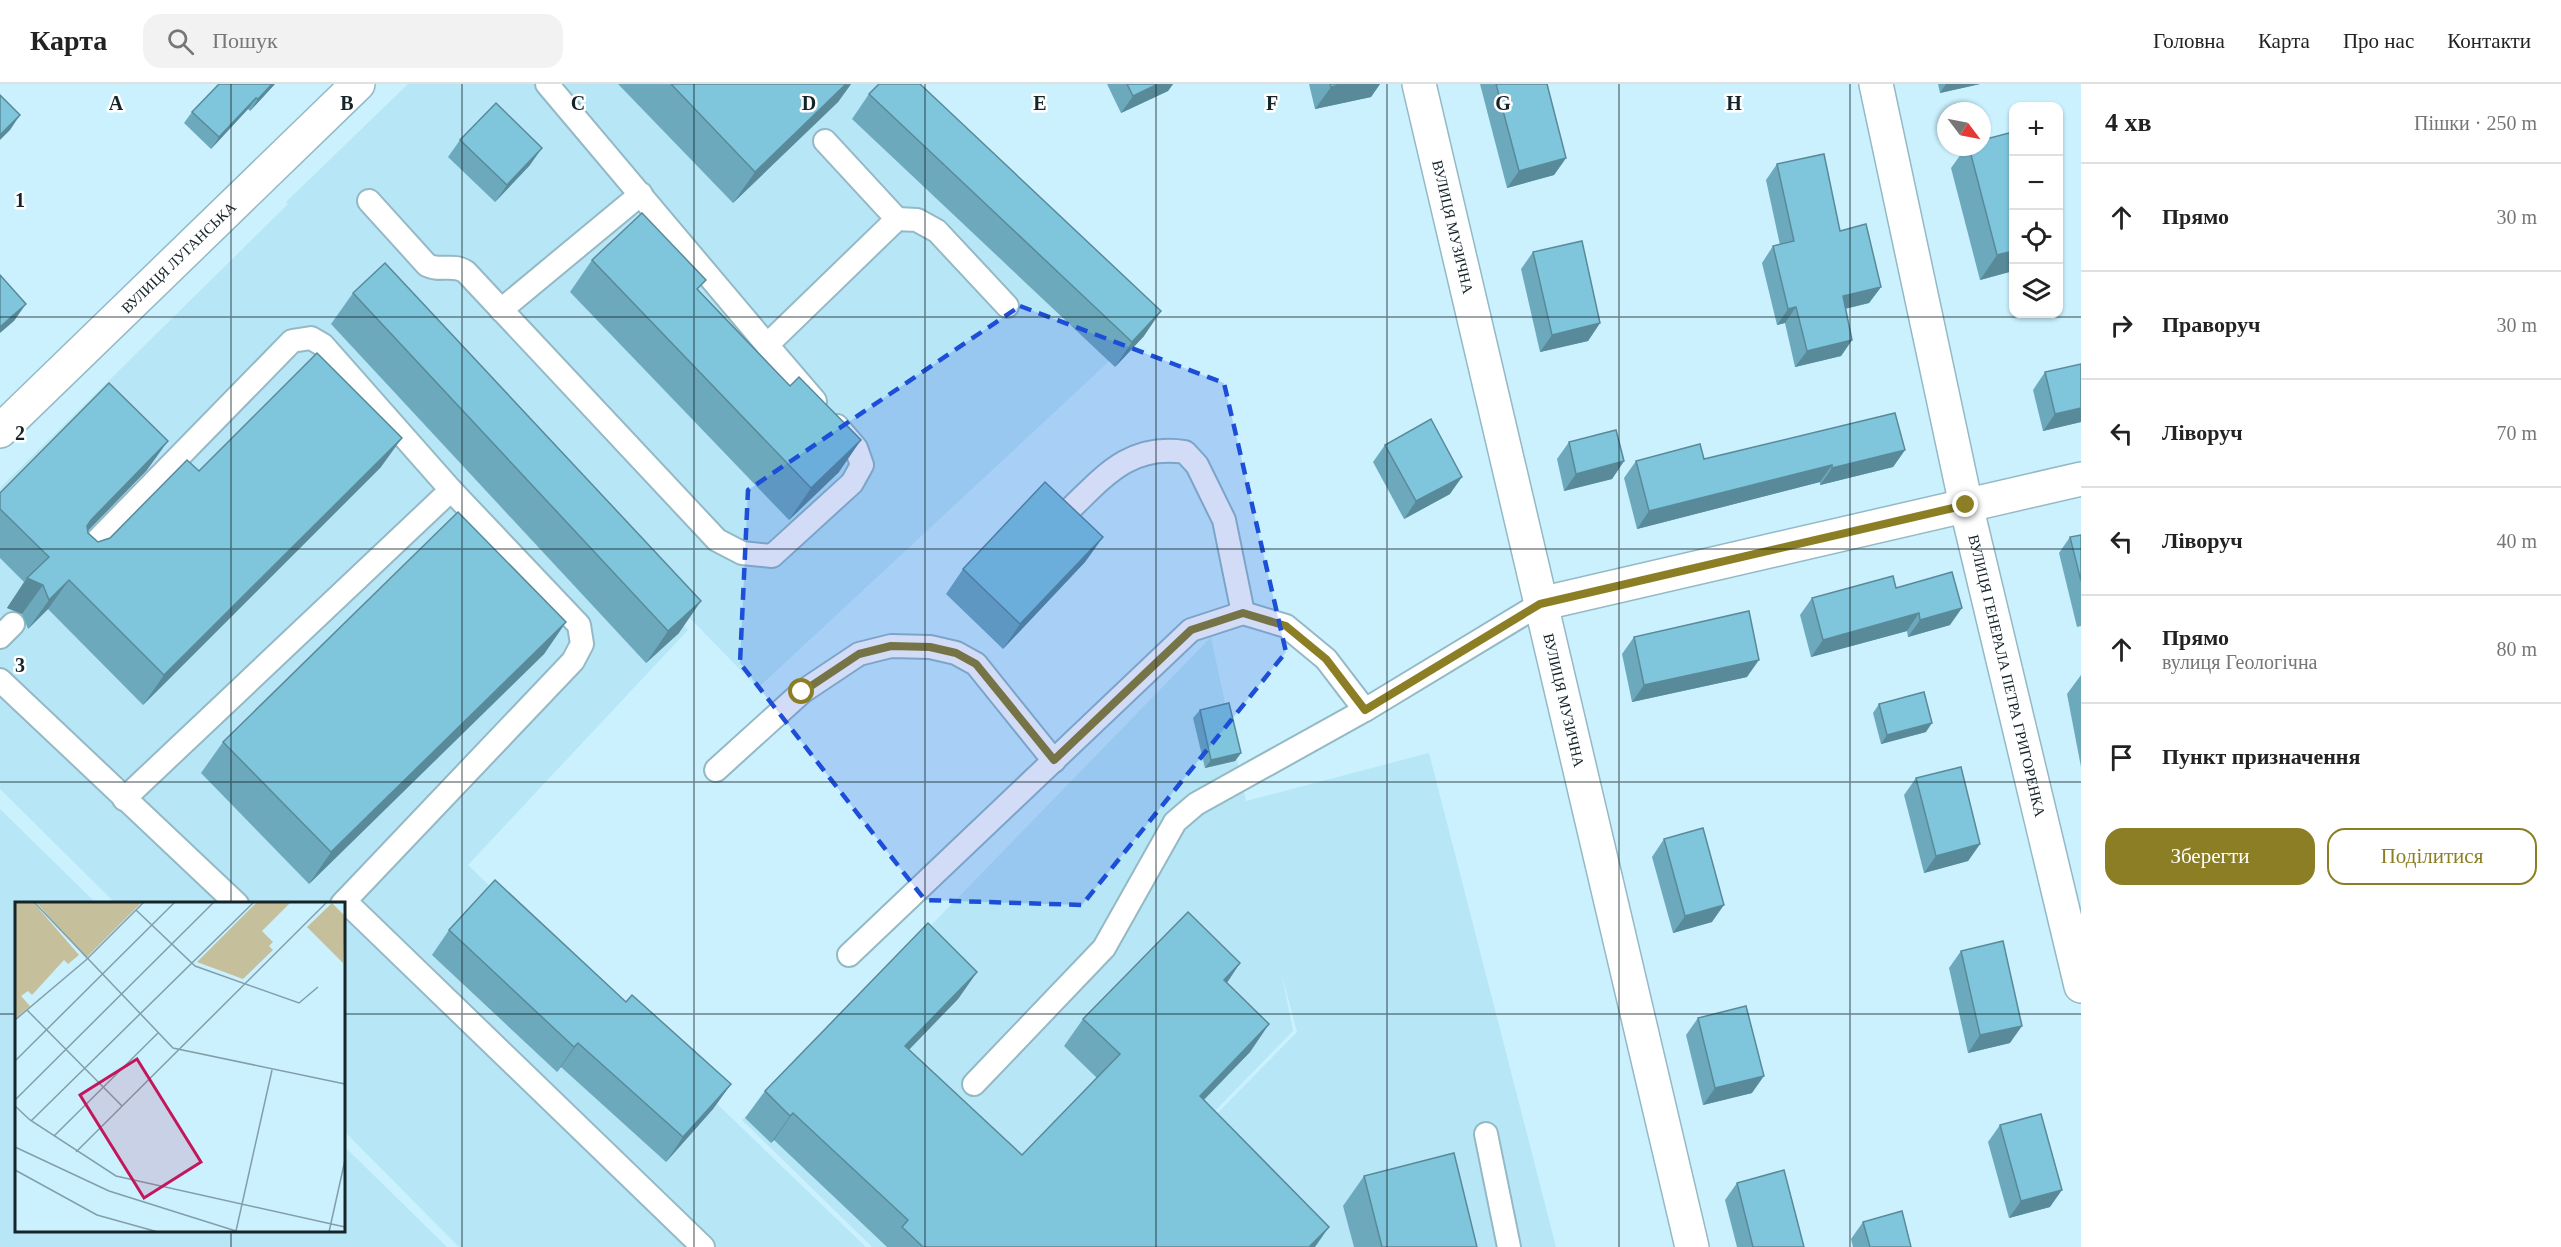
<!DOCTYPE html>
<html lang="uk">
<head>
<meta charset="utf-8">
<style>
	body { margin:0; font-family:Georgia,serif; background:#f2f2f2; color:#222 }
	.controls { position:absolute; right:18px; top:18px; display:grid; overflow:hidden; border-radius:12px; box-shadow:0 2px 4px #0004 }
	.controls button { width:54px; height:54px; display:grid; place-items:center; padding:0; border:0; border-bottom:2px solid #e0e0e0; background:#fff; color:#222; font:30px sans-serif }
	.compass { position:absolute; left:1937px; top:18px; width:54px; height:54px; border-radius:50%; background:#fff; box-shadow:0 2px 4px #0004; rotate:122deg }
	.stop { position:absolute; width:18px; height:18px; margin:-14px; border:4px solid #8c7e24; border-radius:50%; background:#fff }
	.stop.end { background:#8c7e24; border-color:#fff; box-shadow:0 2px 6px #0008 }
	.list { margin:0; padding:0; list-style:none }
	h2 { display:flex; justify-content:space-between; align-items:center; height:78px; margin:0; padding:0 24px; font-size:26px }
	h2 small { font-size:20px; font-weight:400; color:#767676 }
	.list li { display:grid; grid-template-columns:39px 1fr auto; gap:18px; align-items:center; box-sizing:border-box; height:108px; padding:0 24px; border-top:2px solid #e0e0e0 }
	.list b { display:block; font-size:22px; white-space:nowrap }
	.list p { margin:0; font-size:20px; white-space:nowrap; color:#767676 }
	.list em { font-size:20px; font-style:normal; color:#767676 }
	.actions { display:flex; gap:12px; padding:18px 24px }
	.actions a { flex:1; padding:14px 0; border:2px solid #8c7e24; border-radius:18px; text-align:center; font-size:21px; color:#8c7e24 }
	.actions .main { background:#8c7e24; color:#fff }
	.icon { flex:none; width:33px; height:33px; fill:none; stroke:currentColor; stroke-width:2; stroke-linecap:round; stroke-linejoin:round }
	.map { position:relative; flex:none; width:2081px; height:1163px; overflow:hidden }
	header { display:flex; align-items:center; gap:36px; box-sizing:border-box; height:84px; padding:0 30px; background:#fff; border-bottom:2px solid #e0e0e0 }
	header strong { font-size:28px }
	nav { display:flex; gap:33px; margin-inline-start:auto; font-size:21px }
	.search { width:420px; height:54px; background:#f2f2f2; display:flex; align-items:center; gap:15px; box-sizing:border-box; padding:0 21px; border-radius:18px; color:#767676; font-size:22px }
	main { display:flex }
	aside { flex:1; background:#fff }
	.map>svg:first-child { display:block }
	.built { fill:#b7e6f6 }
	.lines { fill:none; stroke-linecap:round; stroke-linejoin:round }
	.service-casing { stroke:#94b9c5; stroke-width:26 }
	.minor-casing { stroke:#94b9c5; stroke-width:36 }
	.service { stroke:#fff; stroke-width:22 }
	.minor { stroke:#fff; stroke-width:33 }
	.wall { fill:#6da9bd }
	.shaded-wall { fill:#598a9a }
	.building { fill:#7fc5dc; stroke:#598a9a; stroke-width:1.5 }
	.route { stroke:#8c7e24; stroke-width:8 }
	.marked { fill:#1d4ed8; fill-opacity:0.2; stroke:#1d4ed8; stroke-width:4.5; stroke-dasharray:12 8; stroke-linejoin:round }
	.grid { fill:none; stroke:#152429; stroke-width:1.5; stroke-opacity:0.55 }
	.labels { text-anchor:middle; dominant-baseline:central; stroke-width:5; stroke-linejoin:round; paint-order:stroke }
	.street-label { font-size:15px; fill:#152429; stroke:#fff }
	.inset-road { fill:none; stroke:#829fa9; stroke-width:1.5 }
	.view { fill:#c2185b; fill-opacity:0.15; stroke:#c2185b; stroke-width:3 }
	.inset-edge { fill:none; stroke:#152429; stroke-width:3 }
	.grid-label { font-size:20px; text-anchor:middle; font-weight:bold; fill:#152429; stroke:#fff; stroke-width:5; stroke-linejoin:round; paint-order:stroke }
</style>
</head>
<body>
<header>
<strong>Карта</strong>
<div class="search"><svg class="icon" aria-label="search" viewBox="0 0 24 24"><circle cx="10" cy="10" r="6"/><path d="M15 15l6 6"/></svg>Пошук</div>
<nav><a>Головна</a><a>Карта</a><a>Про нас</a><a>Контакти</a></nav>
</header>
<main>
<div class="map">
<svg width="2081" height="1163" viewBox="0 0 2081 1163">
	<rect width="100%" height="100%" fill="#cbf1fe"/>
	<!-- built -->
	<g class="built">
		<polygon points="408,0 894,0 1145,244 758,604 458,296 688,546 468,781 866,1163 459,1163 344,1047 344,820 115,819 0,705 0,404 288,120 286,118"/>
		<polygon points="1211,553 1246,717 1429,669 1556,1163 1086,1163 1297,948 1282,891 1293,947 1082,1163 872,1163 742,1036"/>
		<polygon points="0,725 96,819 16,820 16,1146 344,1146 344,1062 447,1163 0,1163"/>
	</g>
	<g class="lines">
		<defs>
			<g id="service">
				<polyline points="547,0 767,261 897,135 917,136 937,147 1007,222"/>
				<polyline points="825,57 897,135"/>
				<path d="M 369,117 L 427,181 C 440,188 453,179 466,188 L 717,456 L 742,469 L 772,472 L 852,399 L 862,381 L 856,364 L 837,342"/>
				<polyline points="501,226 641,110"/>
				<polyline points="767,261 815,317"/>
				<path d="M 1065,430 C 1102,395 1128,359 1185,368 L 1197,381 L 1224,436 L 1243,529"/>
				<polyline points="80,474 292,257 311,254 323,261 451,406 579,541 582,560 573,577 342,820"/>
				<polyline points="0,553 13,540"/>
				<polyline points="0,596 237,820"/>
				<polyline points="716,686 802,608 859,570 891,562 930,563 956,569 976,580 1054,677"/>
				<polyline points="124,715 451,406"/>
				<polyline points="345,817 703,1163"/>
				<polyline points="849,871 1191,546 1243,529 1286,542 1326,575 1365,626"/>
				<polyline points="974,1000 1104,864 1175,738 1196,720 1365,626 1540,520"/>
				<polyline points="1486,1050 1509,1163"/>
			</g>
			<g id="minor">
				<path id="s1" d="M 1419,0 L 1692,1163"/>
				<path id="s2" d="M 1876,0 L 1966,421 L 2081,902"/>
				<path id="s3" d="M 0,347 L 358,0"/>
				<polyline points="1540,520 2081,395"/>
			</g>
		</defs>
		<!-- service casing -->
		<use href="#service" class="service-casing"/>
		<!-- minor casing -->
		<use href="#minor" class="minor-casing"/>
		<!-- service -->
		<use href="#service" class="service"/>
		<!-- minor -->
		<use href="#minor" class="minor"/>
	</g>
	<!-- wall -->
	<g class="wall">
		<polygon points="275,0 250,27 248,25 211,65 184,39 192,28"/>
		<polygon points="618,0 851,0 838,18 733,119"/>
		<polygon points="1107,0 1173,0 1168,7 1121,29"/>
		<polygon points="1309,0 1380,0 1371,13 1315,25"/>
		<polygon points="1480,0 1547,0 1566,74 1554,91 1507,104"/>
		<polygon points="1938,0 1980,0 1940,9"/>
		<polygon points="869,10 1144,252 1115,283 852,35"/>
		<polygon points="2013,48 2013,187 1980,196 1951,84 1966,63 1982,63"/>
		<polygon points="460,56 530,81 495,118 448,73"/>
		<polygon points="1777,80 1840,147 1881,203 1869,219 1845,225 1852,256 1841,272 1795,283 1785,239 1777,241 1762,179 1773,162 1780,161 1766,96"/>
		<polygon points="1533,168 1600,239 1588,257 1540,268 1521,185"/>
		<polygon points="592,176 698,207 839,388 789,436 570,208"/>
		<polygon points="353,209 679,549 646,579 331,240"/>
		<polygon points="2081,280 2081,338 2043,347 2033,306 2045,288"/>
		<polygon points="1569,358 1624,377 1612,395 1564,407 1557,375"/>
		<polygon points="1385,361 1450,410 1404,435 1373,378"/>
		<polygon points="1905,366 1893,383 1820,401 1820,398 1637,445 1624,394 1636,377"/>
		<polygon points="381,383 143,621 48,525 28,545 22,530 7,524 24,498 0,474 0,409 147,386 88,447 88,449 98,458 110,454 199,387"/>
		<polygon points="2081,451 2081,542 2077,543 2059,469 2070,453"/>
		<polygon points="1103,453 1085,478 1003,565 946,510 963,485"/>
		<polygon points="1896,504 1950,541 1908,553 1907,547 1811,573 1800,531 1812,514"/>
		<polygon points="566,538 544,570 309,800 201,689 223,658"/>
		<polygon points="1634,553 1747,593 1632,618 1622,570"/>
		<polygon points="2081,591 2081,683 2067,610"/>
		<polygon points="1879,620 1926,648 1881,660 1873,629"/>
		<polygon points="1200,626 1241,669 1235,677 1205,684 1193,634"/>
		<polygon points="1916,694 1980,760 1968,777 1924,789 1904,711"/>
		<polygon points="1664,755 1712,838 1673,849 1652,773"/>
		<polygon points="449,846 626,918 731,1000 713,1025 666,1078 561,983 557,988 432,871"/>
		<polygon points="1961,867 2010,959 1968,969 1949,884"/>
		<polygon points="1240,879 1227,899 1269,940 1250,968 1204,1016 1315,1163 887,1163 774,1056 771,1059 745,1034 765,1007 977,888 958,915 909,966 1022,1071 1097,994 1064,962 1083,935"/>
		<polygon points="1698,934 1752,1009 1703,1021 1686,951"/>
		<polygon points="2000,1041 2050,1123 2009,1134 1988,1058"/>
		<polygon points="1364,1092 1477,1163 1354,1163 1343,1122"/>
		<polygon points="1737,1099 1804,1163 1737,1163 1725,1116"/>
		<polygon points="1863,1138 1911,1163 1853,1163 1851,1155"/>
	</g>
	<!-- shaded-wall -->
	<g class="shaded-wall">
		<polygon points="272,0 275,0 250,27 258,15"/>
		<polygon points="846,0 851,0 838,18 733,119 755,88"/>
		<polygon points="1158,0 1173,0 1168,7 1121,29 1133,12"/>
		<polygon points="1343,0 1380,0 1371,13 1315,25 1331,3"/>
		<polygon points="1946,0 1980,0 1940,9"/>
		<polygon points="256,14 248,25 211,65 219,53"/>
		<polygon points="20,31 10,46 0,56 0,51"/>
		<polygon points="542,64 530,81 495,118 507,101"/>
		<polygon points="1566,74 1554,91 1507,104 1519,87"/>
		<polygon points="2013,167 2013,187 1980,196 1997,171"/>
		<polygon points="1881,203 1869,219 1831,228 1843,212"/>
		<polygon points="26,220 14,237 0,249 0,243"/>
		<polygon points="1796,223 1785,239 1777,241 1788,225"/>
		<polygon points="1161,227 1144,252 1115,283 1132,258"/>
		<polygon points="1600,239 1588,257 1540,268 1552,251"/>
		<polygon points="1852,256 1841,272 1795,283 1807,267"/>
		<polygon points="2081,324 2081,338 2043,347 2055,330"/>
		<polygon points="402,354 381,383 143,621 164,591"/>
		<polygon points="861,356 839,388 789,436 811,404"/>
		<polygon points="168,357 147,386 70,465 91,436"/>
		<polygon points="1905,366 1893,383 1820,401 1832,384"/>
		<polygon points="1624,377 1612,395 1564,407 1576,390"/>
		<polygon points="1832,381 1820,398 1637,445 1649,427"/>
		<polygon points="1462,393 1450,410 1404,435 1416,417"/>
		<polygon points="1103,453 1085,478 1003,565 1020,540"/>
		<polygon points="27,494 43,501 22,530 7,524"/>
		<polygon points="69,496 48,525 28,545 49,516"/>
		<polygon points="701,517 679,549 646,579 668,547"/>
		<polygon points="1962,524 1950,541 1908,553 1920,536"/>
		<polygon points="1919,529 1907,547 1811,573 1823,556"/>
		<polygon points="566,538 544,570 309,800 331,768"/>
		<polygon points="1759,576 1747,593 1632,618 1644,601"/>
		<polygon points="1932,639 1926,648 1881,660 1887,651"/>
		<polygon points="1241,669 1235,677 1205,684 1211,676"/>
		<polygon points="1980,760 1968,777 1924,789 1936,772"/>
		<polygon points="1724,821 1712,838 1673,849 1685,832"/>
		<polygon points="1240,879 1221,907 1224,896"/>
		<polygon points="977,888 958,915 886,989 905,962"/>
		<polygon points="1269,940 1250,968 1181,1039 1200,1012"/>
		<polygon points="2022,942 2010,959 1968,969 1980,951"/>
		<polygon points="578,959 561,983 557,988 574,963"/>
		<polygon points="1764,992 1752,1009 1703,1021 1715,1004"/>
		<polygon points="731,1000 713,1025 666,1078 683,1053"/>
		<polygon points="793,1029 774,1056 771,1059 790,1032"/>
		<polygon points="2062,1106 2050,1123 2009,1134 2021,1117"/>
		<polygon points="1329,1143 1315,1163 1309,1163"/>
	</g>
	<!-- building -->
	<g class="building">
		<polygon points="219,0 272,0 258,15 256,14 219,53 192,28"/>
		<polygon points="671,0 846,0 755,88"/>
		<polygon points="879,0 920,0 1161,227 1132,258 869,10"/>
		<polygon points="1127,0 1158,0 1133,12"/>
		<polygon points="1330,0 1343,0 1331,3"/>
		<polygon points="1496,0 1547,0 1566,74 1519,87"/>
		<polygon points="0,11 20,31 0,51"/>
		<polygon points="496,19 542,64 507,101 460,56"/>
		<polygon points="2013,48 2013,167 1997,171 1969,63 1982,63 1982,56"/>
		<polygon points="1824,70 1840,147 1866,140 1881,203 1843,212 1852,256 1807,267 1796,223 1788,225 1773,162 1794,157 1777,80"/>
		<polygon points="2058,102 2062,117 2058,118"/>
		<polygon points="642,129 706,196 697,205 790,302 799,293 861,356 811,404 592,176"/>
		<polygon points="1582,157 1600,239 1552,251 1533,168"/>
		<polygon points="385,179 701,517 668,547 353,209"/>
		<polygon points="0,191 26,220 0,243"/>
		<polygon points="317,269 402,354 164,591 69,496 49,516 43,501 27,494 49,473 0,425 0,409 109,299 168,357 91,436 87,442 88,449 98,458 110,454 187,376 199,387"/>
		<polygon points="2081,280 2081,324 2055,330 2045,288"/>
		<polygon points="1895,329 1905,366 1832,384 1832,381 1649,427 1636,377 1700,360 1704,375"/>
		<polygon points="1431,335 1462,393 1416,417 1385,361"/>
		<polygon points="1616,346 1624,377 1576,390 1569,358"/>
		<polygon points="1045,398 1103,453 1020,540 963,485"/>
		<polygon points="458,428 566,538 331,768 223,658"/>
		<polygon points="2081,451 2081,497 2070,453"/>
		<polygon points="1952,488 1962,524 1920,536 1919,529 1823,556 1812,514 1893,492 1896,504"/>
		<polygon points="1749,527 1759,576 1644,601 1634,553"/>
		<polygon points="1924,608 1932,639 1887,651 1879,620"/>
		<polygon points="1229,619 1241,669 1211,676 1200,626"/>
		<polygon points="1961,683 1980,760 1936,772 1916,694"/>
		<polygon points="1703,744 1724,821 1685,832 1664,755"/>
		<polygon points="495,796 626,918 632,911 731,1000 683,1053 578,959 574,963 449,846"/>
		<polygon points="1188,828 1240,879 1224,896 1269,940 1200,1012 1329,1143 1309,1163 923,1163 902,1143 908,1136 793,1029 790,1032 765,1007 928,839 977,888 905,962 1022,1071 1120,970 1083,935"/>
		<polygon points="2003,857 2022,942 1980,951 1961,867"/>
		<polygon points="1746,922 1764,992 1715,1004 1698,934"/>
		<polygon points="2041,1030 2062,1106 2021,1117 2000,1041"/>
		<polygon points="1454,1069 1477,1163 1382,1163 1364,1092"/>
		<polygon points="1784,1086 1804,1163 1753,1163 1737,1099"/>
		<polygon points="1902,1127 1911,1163 1870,1163 1863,1138"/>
	</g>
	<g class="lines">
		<!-- route -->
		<polyline class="route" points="802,608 859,570 891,562 930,563 956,569 976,580 1054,676 1191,546 1243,529 1286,542 1326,575 1365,626 1540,520 1966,421"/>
	</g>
	<!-- marked area -->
	<path class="marked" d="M 1020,222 L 1224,299 L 1286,568 L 1082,821 L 925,816 L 740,579 L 748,406 Z"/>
	<!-- grid -->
	<path class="grid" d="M 231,0 L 231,820M 462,0 L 462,1163M 694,0 L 694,1163M 925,0 L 925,1163M 1156,0 L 1156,1163M 1387,0 L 1387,1163M 1619,0 L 1619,1163M 1850,0 L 1850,1163M 0,233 L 2081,233M 0,465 L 2081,465M 0,698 L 2081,698M 0,930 L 16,930M 344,930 L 2081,930M 231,1146 L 231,1163"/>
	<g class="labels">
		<!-- street labels -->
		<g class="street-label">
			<text stroke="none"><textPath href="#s1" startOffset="147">ВУЛИЦЯ МУЗИЧНА</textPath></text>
			<text stroke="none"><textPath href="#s3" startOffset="249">ВУЛИЦЯ ЛУГАНСЬКА</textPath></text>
			<text stroke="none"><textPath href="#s2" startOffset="606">ВУЛИЦЯ ГЕНЕРАЛА ПЕТРА ГРИГОРЕНКА</textPath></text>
			<text stroke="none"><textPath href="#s1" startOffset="633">ВУЛИЦЯ МУЗИЧНА</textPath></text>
		</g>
	</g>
	<!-- overview -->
	<g transform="translate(15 818)">
		<rect width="330" height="330" fill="#cbf1fe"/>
		<path d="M 0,0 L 18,0 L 64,53 L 53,62 L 49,58 L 17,93 L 13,89 L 6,94 L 15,104 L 0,117 ZM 21,0 L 127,0 L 71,56 ZM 242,0 L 276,0 L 247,29 L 258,40 L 254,44 L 258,48 L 228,77 L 182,60 ZM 317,1 L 330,14 L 328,61 L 292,25 Z" fill="#c5bf9b"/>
		<path class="inset-road" d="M 19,0 L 158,146 L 330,182M 121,8 L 180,64 L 284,101 L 303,85M 12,108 L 107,204M 0,118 L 71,58 L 129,0M 0,159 L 160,0M 0,198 L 199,0M 0,204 L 15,218 L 101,274 L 330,325M 16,219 L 239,0M 39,234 L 143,131M 0,245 L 94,289 L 221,329M 61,250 L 312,0M 0,268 L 82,313 L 143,330M 221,329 L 257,168M 314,330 L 330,258"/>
		<path class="view" d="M 122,157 L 186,260 L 129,296 L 65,193 Z"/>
		<rect width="330" height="330" class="inset-edge"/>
	</g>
	<g class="grid-label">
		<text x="116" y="26">A</text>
		<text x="347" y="26">B</text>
		<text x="578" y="26">C</text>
		<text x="809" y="26">D</text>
		<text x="1040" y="26">E</text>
		<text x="1272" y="26">F</text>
		<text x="1503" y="26">G</text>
		<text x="1734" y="26">H</text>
		<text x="20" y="123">1</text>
		<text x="20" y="356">2</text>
		<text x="20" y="588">3</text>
	</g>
</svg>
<div class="controls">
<button>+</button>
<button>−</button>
<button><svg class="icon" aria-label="locate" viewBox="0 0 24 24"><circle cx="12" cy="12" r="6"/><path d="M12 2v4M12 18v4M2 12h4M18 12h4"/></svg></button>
<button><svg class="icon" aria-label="layers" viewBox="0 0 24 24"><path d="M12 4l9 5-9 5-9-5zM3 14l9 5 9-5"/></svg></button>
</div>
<svg class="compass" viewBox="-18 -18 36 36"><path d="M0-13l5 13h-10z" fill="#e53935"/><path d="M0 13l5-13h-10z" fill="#767676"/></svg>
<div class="stop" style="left:802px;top:608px"></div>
<div class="stop end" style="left:1966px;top:421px"></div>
</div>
<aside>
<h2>4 хв<small>Пішки · 250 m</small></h2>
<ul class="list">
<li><svg class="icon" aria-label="ahead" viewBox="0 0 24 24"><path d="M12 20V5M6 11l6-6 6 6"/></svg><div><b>Прямо</b></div><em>30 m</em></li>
<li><svg class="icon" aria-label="right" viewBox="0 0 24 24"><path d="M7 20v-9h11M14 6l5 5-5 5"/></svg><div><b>Праворуч</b></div><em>30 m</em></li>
<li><svg class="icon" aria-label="left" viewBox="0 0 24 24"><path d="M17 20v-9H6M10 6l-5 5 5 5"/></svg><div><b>Ліворуч</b></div><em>70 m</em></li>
<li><svg class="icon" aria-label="left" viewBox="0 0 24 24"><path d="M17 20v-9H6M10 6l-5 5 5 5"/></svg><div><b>Ліворуч</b></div><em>40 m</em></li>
<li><svg class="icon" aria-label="ahead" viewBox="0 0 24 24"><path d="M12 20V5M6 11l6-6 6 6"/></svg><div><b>Прямо</b><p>вулиця Геологічна</p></div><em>80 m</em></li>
<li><svg class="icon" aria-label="arrive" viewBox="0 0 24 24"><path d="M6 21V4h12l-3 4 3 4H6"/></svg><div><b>Пункт призначення</b></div></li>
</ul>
<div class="actions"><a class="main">Зберегти</a><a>Поділитися</a></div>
</aside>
</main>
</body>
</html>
